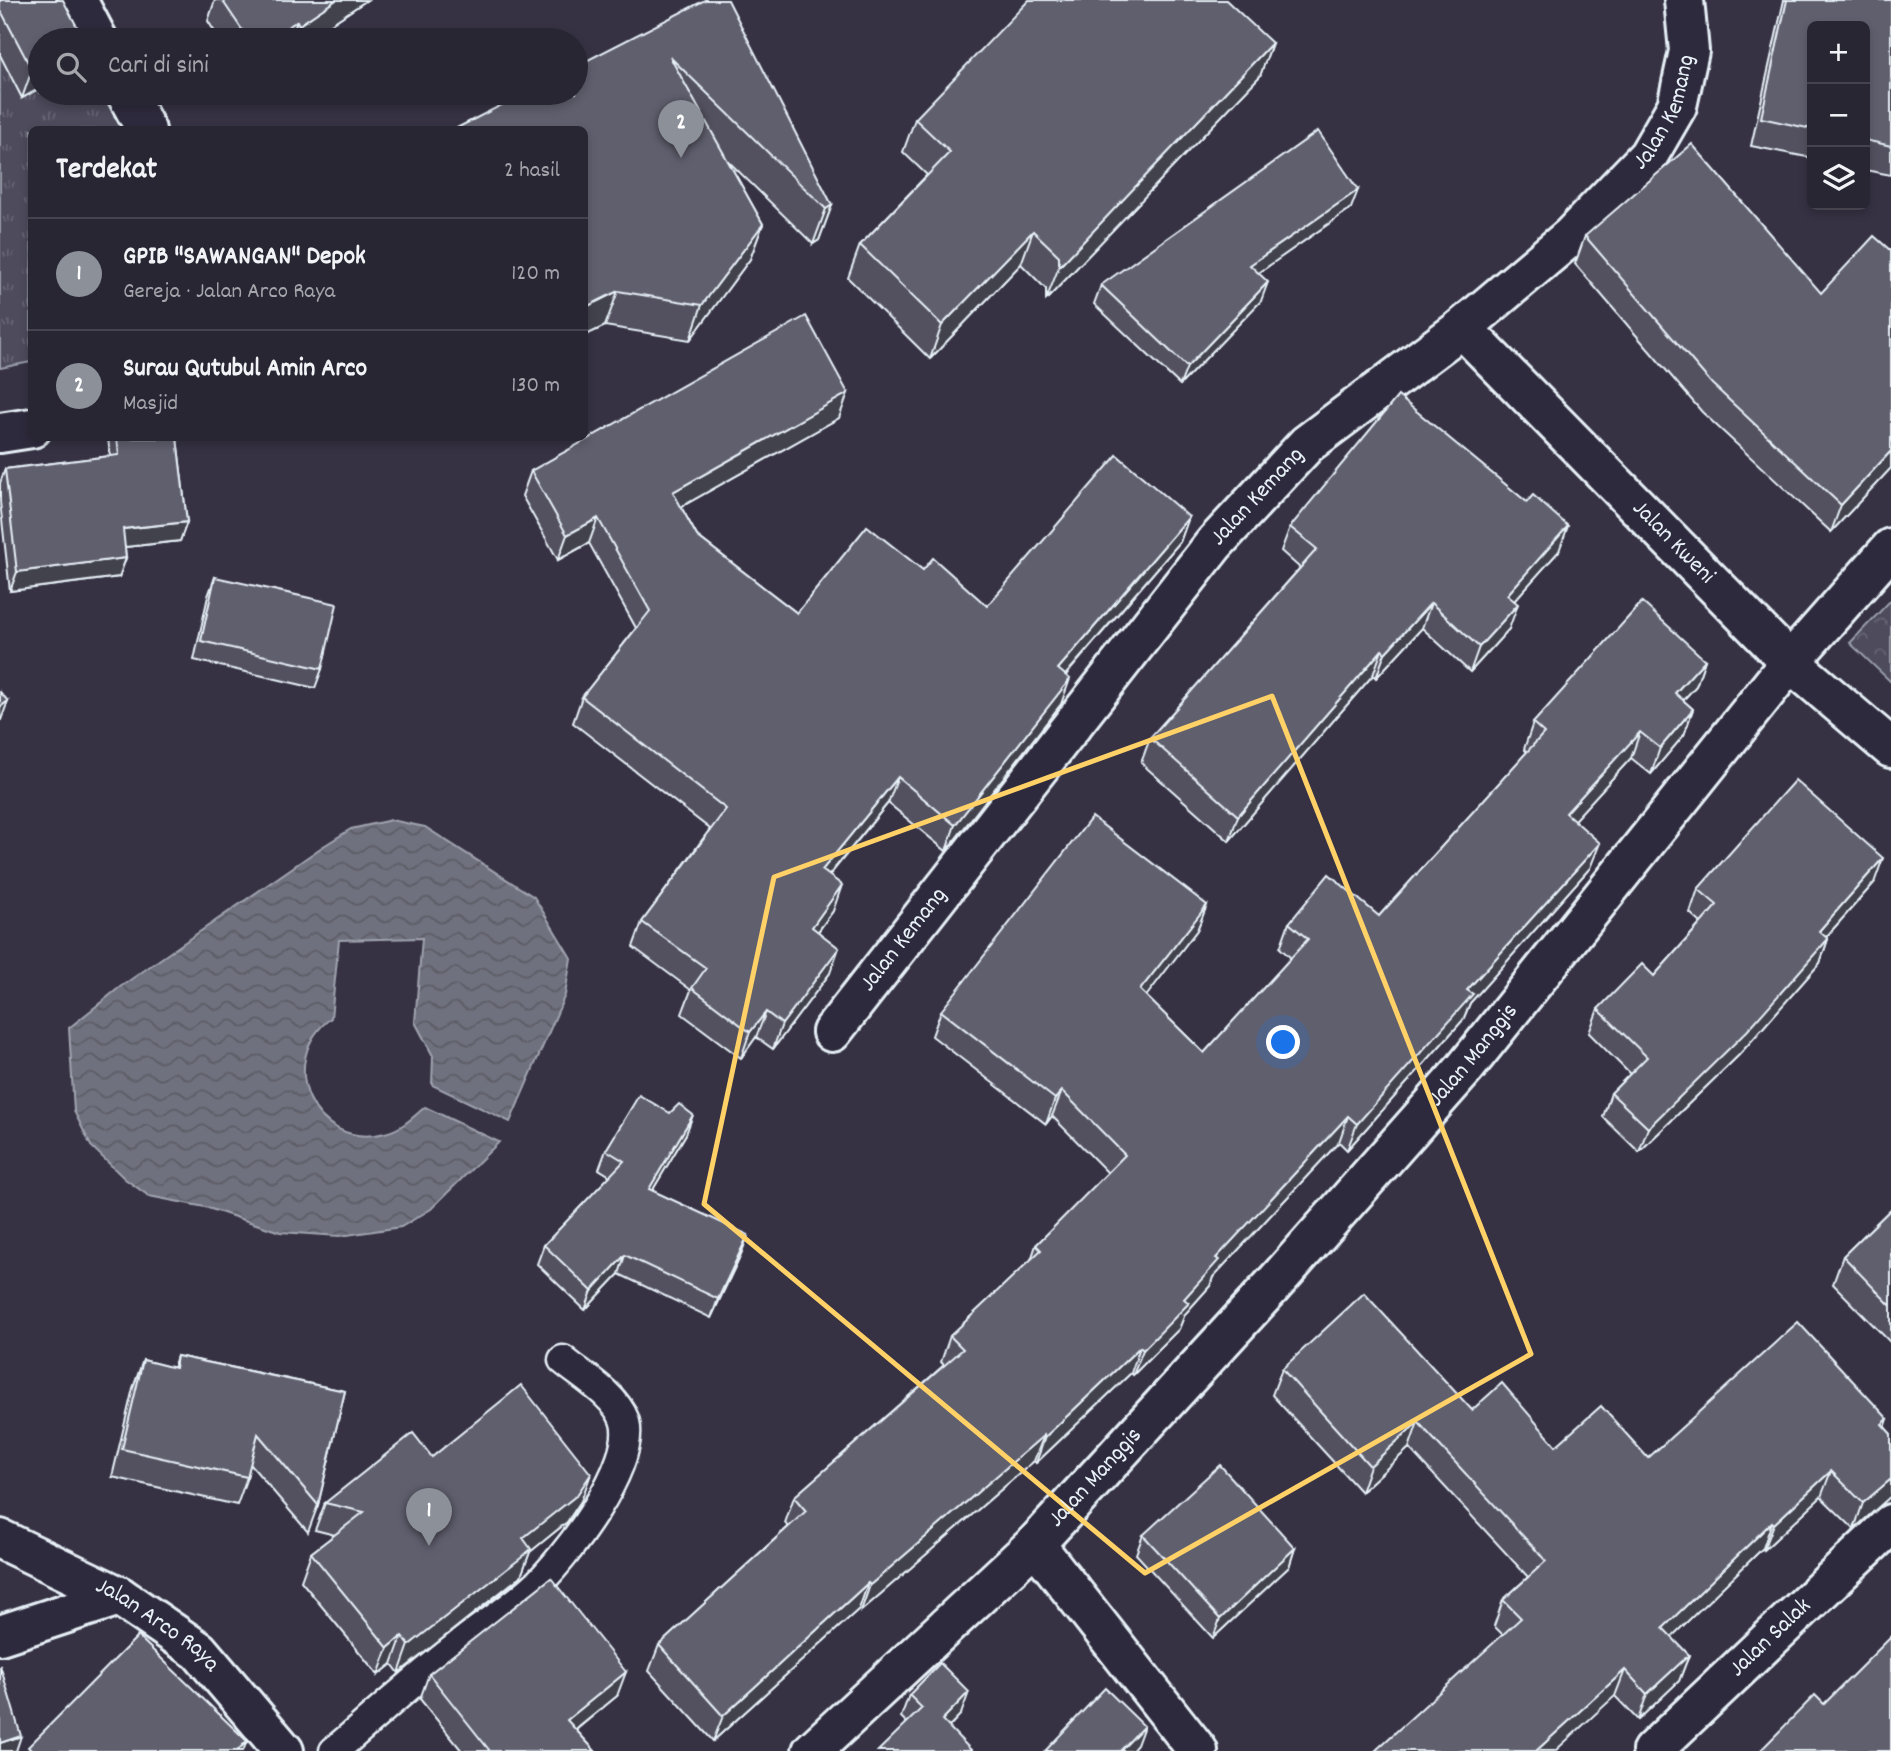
<!DOCTYPE html>
<html lang="id">
<head>
<meta charset="utf-8">
<style>
	body { margin:0; font-family:Dekko,sans-serif; background:#34323f; color:#f1f3f6 }
	.controls { position:absolute; right:21px; top:21px; display:grid; overflow:hidden; border-radius:10px; box-shadow:0 4px 10px #0003 }
	.controls button { width:63px; height:63px; display:grid; place-items:center; padding:0; border:0; border-bottom:2px solid #44434e; background:#282633; color:#f1f3f6; font:35px sans-serif }
	.you { position:absolute; left:1284px; top:1043px; width:24px; height:24px; margin:-18px; border:5px solid #fff; border-radius:50%; background:#1a73e8; box-shadow:0 0 0 10px #1a73e833 }
	.badge { display:grid; place-items:center; width:46px; height:46px; border-radius:50%; background:#8c9099; color:#fff; font-size:23px; font-weight:700 }
	.pin { position:absolute; translate:-50% -58px; filter:drop-shadow(0 2px 4px #0008) }
	.pin::after { content:''; position:absolute; top:37px; width:24px; height:21px; background:inherit; clip-path:polygon(0 0,100% 0,50% 100%) }
	.list { margin:0; padding:0; list-style:none }
	h2 { display:flex; justify-content:space-between; align-items:center; height:91px; margin:0; padding:0 28px; font-size:30px }
	h2 small { font-size:23px; font-weight:400; color:#a5a5ac }
	.list li { display:grid; grid-template-columns:46px 1fr auto; gap:21px; align-items:center; box-sizing:border-box; height:112px; padding:0 28px; border-top:2px solid #44434e }
	.list b { display:block; font-size:26px; white-space:nowrap }
	.list p { margin:0; font-size:23px; white-space:nowrap; color:#a5a5ac }
	.list em { font-size:23px; font-style:normal; color:#a5a5ac }
	.icon { flex:none; width:38px; height:38px; fill:none; stroke:currentColor; stroke-width:2; stroke-linecap:round; stroke-linejoin:round }
	.map { position:relative; flex:none; width:1891px; height:1751px; overflow:hidden }
	.search { position:absolute; background:#282633; box-shadow:0 4px 10px #0003; left:28px; top:28px; width:560px; height:77px; display:flex; align-items:center; gap:18px; box-sizing:border-box; padding:0 24px; border-radius:38px; color:#a5a5ac; font-size:26px }
	.panel { position:absolute; background:#282633; box-shadow:0 4px 10px #0003; left:28px; top:126px; width:560px; height:315px; border-radius:10px }
	.map>svg:first-child { display:block }
	.grass { fill:url(#grass-tufts); stroke:#9a9eaa; stroke-width:2 }
	.park { fill:url(#park-crowns); stroke:#9a9eaa; stroke-width:2 }
	.water { fill:url(#water-waves); stroke:#a0a4af; stroke-width:2 }
	.lines { fill:none; stroke-linecap:round; stroke-linejoin:round }
	.lane-casing { stroke:#e8f1f8; stroke-width:33 }
	.street-casing { stroke:#e8f1f8; stroke-width:44 }
	.secondary-casing { stroke:#e8f1f8; stroke-width:44 }
	.lane { stroke:#2f2a3d; stroke-width:28 }
	.street { stroke:#2f2a3d; stroke-width:38 }
	.secondary { stroke:#2f2a3d; stroke-width:38 }
	.wall { fill:#53515f; stroke:#e8f1f8; stroke-width:2 }
	.shaded-wall { fill:#43424d; stroke:#e8f1f8; stroke-width:2 }
	.building { fill:#605e6e; stroke:#e8f1f8; stroke-width:2 }
	.marked { fill:none; stroke:#ffd166; stroke-width:5; stroke-linejoin:round }
	.labels { text-anchor:middle; dominant-baseline:central; stroke-width:6; stroke-linejoin:round; paint-order:stroke }
	.street-label { font-size:24px; fill:#e8f1f8; stroke:#2f2a3d }
</style>
</head>
<body>
<div class="map">
<svg width="1891" height="1751" viewBox="0 0 1891 1751">
	<defs>
		<pattern id="grass-tufts" width="24" height="20" patternUnits="userSpaceOnUse" patternTransform="scale(1.75)"><rect width="24" height="20" fill="#4d4b5c"/><path d="M3 7l-1-3M5 7V3M7 7l1-3M15 17l-1-3M17 17v-4M19 17l1-3" fill="none" stroke="#676574"/></pattern>
		<pattern id="park-crowns" width="20" height="18" patternUnits="userSpaceOnUse" patternTransform="scale(1.75)"><rect width="20" height="18" fill="#4d4b5c"/><path d="M2 6a3 3 0 1 1 6 0M12 15a3 3 0 1 1 6 0" fill="none" stroke="#676574"/></pattern>
		<pattern id="water-waves" width="16" height="10" patternUnits="userSpaceOnUse" patternTransform="scale(1.75)"><rect width="16" height="10" fill="#70717f"/><path d="M0 5q4-4 8 0t8 0" fill="none" stroke="#5b5c64"/></pattern>
	</defs>
	<rect width="100%" height="100%" fill="#363244"/>
	<filter id="ink" filterUnits="userSpaceOnUse"><feTurbulence type="fractalNoise" baseFrequency=".0143" numOctaves="2"/><feDisplacementMap in="SourceGraphic" scale="14" xChannelSelector="R" yChannelSelector="G"/><feConvolveMatrix kernelMatrix="1 2 1 2 8 2 1 2 1" color-interpolation-filters="sRGB"/></filter>
	<g filter="url(#ink)">
		<!-- grass -->
		<polygon class="grass" points="0,0 40,40 40,93 141,93 164,129 32,130 31,362 0,368"/>
		<!-- park -->
		<polygon class="park" points="1891,600 1891,682 1850,643"/>
		<!-- water -->
		<path class="water" d="M 391,820 L 425,827 L 534,897 L 571,958 L 565,995 L 510,1122 L 432,1085 L 433,1056 L 415,1022 L 422,938 L 339,940 L 331,1018 C 274,1061 314,1152 385,1133 C 402,1129 413,1117 425,1107 L 499,1142 L 431,1209 L 401,1227 L 340,1236 L 280,1232 L 205,1207 L 149,1196 L 125,1179 L 91,1146 L 74,1111 L 69,1028 L 120,987 L 322,847 L 351,829 Z"/>
		<g class="lines">
			<defs>
				<path id="lane" d="M 334,1751 C 374,1717 413,1681 455,1648 C 480,1628 507,1611 531,1590 C 563,1562 640,1462 624,1419 C 615,1395 582,1376 563,1360"/>
				<g id="street">
					<polyline points="77,0 98,40"/>
					<polyline points="126,93 146,130"/>
					<path id="s1" d="M 1462,328 L 1790,662 L 1891,748"/>
					<polyline points="0,433 32,428"/>
					<path id="s2" d="M 832,1032 L 1214,544 L 1307,444 L 1462,328 L 1571,236 L 1648,156 L 1677,106 L 1689,51 L 1684,0"/>
					<polyline points="1035,1544 1198,1751"/>
					<polyline points="0,1635 119,1596"/>
					<path id="s3" d="M 812,1751 L 1035,1544 L 1273,1285 L 1465,1068 L 1790,662 L 1891,548"/>
					<path id="s4" d="M 1652,1751 L 1891,1524"/>
				</g>
				<g id="secondary">
					<path id="s5" d="M 0,1539 L 119,1596 L 199,1651 L 284,1751"/>
				</g>
			</defs>
			<!-- lane casing -->
			<use href="#lane" class="lane-casing"/>
			<!-- street casing -->
			<use href="#street" class="street-casing"/>
			<!-- secondary casing -->
			<use href="#secondary" class="secondary-casing"/>
			<!-- lane -->
			<use href="#lane" class="lane"/>
			<!-- street -->
			<use href="#street" class="street"/>
			<!-- secondary -->
			<use href="#secondary" class="secondary"/>
		</g>
		<!-- wall -->
		<g class="wall">
			<polygon points="0,0 40,88 22,98 0,55"/>
			<polygon points="215,0 367,0 307,40 220,40 208,21"/>
			<polygon points="705,0 832,205 819,240 813,244 727,160 763,224 750,259 690,340 605,326 584,336 584,130"/>
			<polygon points="1784,0 1891,0 1891,175 1865,170 1865,26 1812,26 1812,158 1751,146"/>
			<polygon points="1272,43 1260,76 1046,300 1046,289 1021,264 930,359 848,278 860,245 927,175 903,152 915,119"/>
			<polygon points="1351,208 1258,273 1261,301 1180,385 1094,304 1101,285"/>
			<polygon points="1585,236 1891,468 1831,532 1702,412 1575,264"/>
			<polygon points="839,418 681,507 697,536 797,613 923,570 987,606 1189,517 1180,542 1066,675 1061,704 946,851 888,803 829,876 833,911 818,932 830,973 773,1049 756,1037 741,1058 682,1014 691,990 633,947 642,922 710,829 573,723 582,697 636,628 589,543 558,560 522,496 531,471"/>
			<polygon points="108,438 177,438 187,522 180,541 125,547 126,558 119,577 10,591 0,502 0,483 5,469 110,456"/>
			<polygon points="1290,527 1559,551 1514,601 1509,629 1470,672 1422,628 1376,678 1373,675 1229,841 1141,763 1150,738 1300,568 1281,551"/>
			<polygon points="215,577 322,669 315,688 194,660 208,596"/>
			<polygon points="1705,660 1696,686 1683,700 1693,709 1684,735 1651,774 1631,758 1574,820 1590,868 1470,1003 1463,1020 1347,1150 1339,1142 1213,1277 1210,1286 1185,1314 1179,1329 1133,1375 1131,1373 1036,1463 1034,1461 861,1611 859,1609 713,1741 649,1671 659,1645 788,1527 785,1523 794,1497 944,1365 941,1362 950,1336 1031,1260 1036,1245 1108,1173 1052,1116 1046,1124 932,1036 941,1011 1207,905 1197,930 1146,996 1204,1053 1291,958 1280,948 1289,923 1379,916 1527,752 1524,749 1533,723"/>
			<polygon points="1874,883 1826,937 1828,939 1820,963 1739,1055 1639,1152 1603,1117 1611,1093 1630,1074 1589,1033 1598,1009 1654,976 1701,923 1690,913 1698,889"/>
			<polygon points="686,1134 652,1191 748,1235 741,1254 711,1318 619,1274 585,1310 537,1264 544,1245 610,1176 599,1169 606,1150"/>
			<polygon points="1891,1209 1891,1343 1833,1284 1843,1256"/>
			<polygon points="177,1356 345,1391 318,1505 308,1532 250,1464 247,1477 237,1505 112,1477 133,1388 143,1360 173,1368"/>
			<polygon points="1282,1369 1472,1410 1556,1446 1648,1458 1888,1419 1885,1428 1891,1434 1854,1529 1821,1497 1764,1550 1763,1548 1671,1637 1689,1655 1679,1681 1638,1720 1615,1696 1503,1635 1494,1626 1503,1600 1528,1577 1409,1448 1361,1492 1272,1395"/>
			<polygon points="432,1457 581,1501 567,1522 530,1552 521,1576 511,1585 399,1673 392,1664 378,1675 301,1581 311,1553 335,1535 315,1530 325,1503"/>
			<polygon points="1143,1535 1295,1548 1289,1567 1213,1638 1136,1554"/>
			<polygon points="429,1674 617,1696 576,1730 595,1751 462,1751 420,1699"/>
			<polygon points="909,1695 961,1714 949,1727 907,1723 901,1717"/>
		</g>
		<!-- shaded-wall -->
		<g class="shaded-wall">
			<polygon points="336,0 367,0 307,40 294,40 299,25"/>
			<polygon points="297,21 290,40 268,40"/>
			<polygon points="1272,43 1260,76 1046,300 1059,267"/>
			<polygon points="40,66 40,88 22,98 32,70"/>
			<polygon points="1358,190 1351,208 1243,284 1250,265"/>
			<polygon points="832,205 819,240 813,244 826,209"/>
			<polygon points="763,224 750,259 690,340 702,305"/>
			<polygon points="1033,231 1021,264 930,359 942,325"/>
			<polygon points="1268,282 1261,301 1180,385 1187,367"/>
			<polygon points="618,291 605,326 584,336 584,308"/>
			<polygon points="848,393 839,418 663,517 673,492"/>
			<polygon points="1891,451 1891,468 1831,532 1841,505"/>
			<polygon points="1189,517 1180,542 1049,694 1058,669"/>
			<polygon points="598,518 589,543 558,560 567,535"/>
			<polygon points="187,522 180,541 116,548 123,529"/>
			<polygon points="1568,526 1559,551 1498,619 1507,595"/>
			<polygon points="126,558 119,577 10,591 17,572"/>
			<polygon points="1431,603 1422,628 1376,678 1385,653"/>
			<polygon points="1518,604 1509,629 1470,672 1479,647"/>
			<polygon points="1382,650 1373,675 1229,841 1238,816"/>
			<polygon points="1705,660 1696,686 1666,719 1675,693"/>
			<polygon points="1070,679 1061,704 946,851 955,825"/>
			<polygon points="8,701 1,720 0,720 0,707"/>
			<polygon points="1693,709 1684,735 1651,774 1660,748"/>
			<polygon points="1640,732 1631,758 1557,839 1566,813"/>
			<polygon points="898,777 888,803 812,896 822,870"/>
			<polygon points="1600,843 1590,868 1470,1003 1463,1020 1347,1150 1357,1124 1467,990"/>
			<polygon points="1883,858 1874,883 1810,955 1819,931"/>
			<polygon points="842,885 833,911 802,953 812,927"/>
			<polygon points="1207,905 1197,930 1131,1016 1140,990"/>
			<polygon points="1828,939 1820,963 1739,1055 1639,1152 1648,1128"/>
			<polygon points="839,948 830,973 773,1049 782,1024"/>
			<polygon points="766,1012 756,1037 741,1058 750,1032"/>
			<polygon points="1062,1091 1052,1116 1046,1124 1055,1099"/>
			<polygon points="693,1115 686,1134 642,1208 649,1189"/>
			<polygon points="1348,1116 1339,1142 1213,1277 1210,1286 1185,1314 1179,1329 1133,1375 1143,1350 1216,1258"/>
			<polygon points="748,1235 741,1254 711,1318 718,1299"/>
			<polygon points="625,1255 619,1274 585,1310 592,1291"/>
			<polygon points="1140,1347 1131,1373 1036,1463 1045,1437"/>
			<polygon points="1418,1422 1409,1448 1361,1492 1370,1466"/>
			<polygon points="1044,1435 1034,1461 861,1611 870,1585"/>
			<polygon points="1831,1471 1821,1497 1764,1550 1774,1524"/>
			<polygon points="591,1474 581,1501 567,1522 530,1552 521,1576 399,1673 409,1645"/>
			<polygon points="1891,1479 1891,1496 1854,1529 1863,1503"/>
			<polygon points="1772,1522 1763,1548 1654,1654 1663,1628"/>
			<polygon points="1295,1548 1289,1567 1213,1638 1220,1619"/>
			<polygon points="868,1583 859,1609 713,1741 723,1716"/>
			<polygon points="402,1636 392,1664 378,1675 388,1648"/>
			<polygon points="1689,1655 1679,1681 1638,1720 1647,1694"/>
			<polygon points="1625,1670 1615,1696 1555,1751 1536,1751"/>
			<polygon points="626,1672 617,1696 558,1744 567,1720"/>
			<polygon points="969,1692 961,1714 934,1742 942,1720"/>
			<polygon points="1144,1726 1137,1745 1132,1751 1120,1751"/>
			<polygon points="21,1736 16,1751 0,1751 0,1743"/>
			<polygon points="247,1741 243,1751 237,1751"/>
		</g>
		<!-- building -->
		<g class="building">
			<polygon points="0,0 63,0 84,40 40,40 40,66 32,70 0,9"/>
			<polygon points="222,0 336,0 299,25 297,21 268,40 249,40"/>
			<polygon points="705,0 728,0 832,205 826,209 670,57 763,224 702,305 618,291 584,308 584,130 453,130 525,93 576,93 576,66"/>
			<polygon points="1029,0 1226,0 1272,43 1059,267 1059,256 1033,231 942,325 860,245 950,152 915,119"/>
			<polygon points="1787,0 1891,0 1891,146 1865,140 1865,26 1812,26 1812,129 1761,118"/>
			<polygon points="1318,131 1358,190 1250,265 1268,282 1187,367 1101,285"/>
			<polygon points="1692,144 1821,293 1874,236 1891,251 1891,451 1841,505 1712,384 1585,236"/>
			<polygon points="806,316 848,393 673,492 697,536 797,613 867,526 923,570 933,558 987,606 1117,455 1189,517 1058,669 1070,679 955,825 898,777 822,870 842,885 812,927 839,948 782,1024 766,1012 750,1032 692,988 706,968 642,922 726,809 582,697 650,611 598,518 567,535 531,471"/>
			<polygon points="1398,396 1527,502 1533,495 1568,526 1507,595 1518,604 1479,647 1431,603 1385,653 1382,650 1238,816 1150,738 1317,549 1290,527"/>
			<polygon points="117,438 177,438 187,522 123,529 126,558 17,572 5,469 119,455"/>
			<polygon points="215,577 337,604 322,669 201,641"/>
			<polygon points="1642,602 1705,660 1675,693 1693,709 1660,748 1640,732 1566,813 1600,843 1467,990 1473,994 1357,1124 1348,1116 1216,1258 1219,1260 1184,1299 1189,1303 1143,1350 1140,1347 1045,1437 1044,1435 870,1585 868,1583 723,1716 659,1645 806,1511 794,1497 963,1349 950,1336 1041,1250 1036,1245 1125,1155 1062,1091 1055,1099 941,1011 1092,817 1207,905 1140,990 1204,1053 1308,939 1289,923 1329,874 1379,916 1544,733 1533,723"/>
			<polygon points="0,692 8,701 0,707"/>
			<polygon points="1795,780 1883,858 1819,931 1828,939 1747,1031 1648,1128 1611,1093 1647,1057 1598,1009 1642,964 1654,976 1717,905 1698,889"/>
			<polygon points="639,1095 670,1113 679,1104 693,1115 649,1189 748,1235 718,1299 625,1255 592,1291 544,1245 624,1161 606,1150"/>
			<polygon points="1891,1209 1891,1306 1843,1256"/>
			<polygon points="1364,1293 1472,1410 1502,1383 1556,1446 1601,1406 1648,1458 1798,1322 1888,1419 1882,1424 1891,1434 1891,1479 1863,1503 1831,1471 1774,1524 1772,1522 1663,1628 1689,1655 1647,1694 1625,1670 1536,1751 1375,1751 1521,1618 1503,1600 1546,1561 1418,1422 1370,1466 1282,1369"/>
			<polygon points="177,1356 345,1391 318,1505 258,1434 247,1477 122,1449 143,1360 175,1368"/>
			<polygon points="521,1385 591,1474 577,1495 523,1538 531,1549 521,1558 409,1645 402,1636 388,1648 311,1553 364,1512 325,1503 413,1433 432,1457"/>
			<polygon points="1220,1465 1295,1548 1220,1619 1143,1535"/>
			<polygon points="551,1578 626,1672 567,1720 595,1751 490,1751 429,1674"/>
			<polygon points="138,1636 247,1741 237,1751 32,1751 28,1747"/>
			<polygon points="1891,1637 1891,1751 1760,1751 1815,1695 1824,1704"/>
			<polygon points="940,1663 969,1692 942,1720 972,1751 878,1751 922,1708 909,1695"/>
			<polygon points="0,1665 21,1736 0,1743"/>
			<polygon points="1105,1688 1144,1726 1120,1751 1045,1751"/>
		</g>
	</g>
	<!-- marked area -->
	<path class="marked" d="M 1272,696 L 1531,1354 L 1145,1573 L 704,1204 L 774,877 Z"/>
	<g class="labels">
		<!-- street labels -->
		<g class="street-label">
			<text stroke="none"><textPath href="#s2" startOffset="1251">Jalan Kemang</textPath></text>
			<text stroke="none"><textPath href="#s2" startOffset="684">Jalan Kemang</textPath></text>
			<text stroke="none"><textPath href="#s1" startOffset="301">Jalan Kweni</textPath></text>
			<text stroke="none"><textPath href="#s2" startOffset="117">Jalan Kemang</textPath></text>
			<text stroke="none"><textPath href="#s3" startOffset="961">Jalan Manggis</textPath></text>
			<text stroke="none"><textPath href="#s3" startOffset="394">Jalan Manggis</textPath></text>
			<text stroke="none"><textPath href="#s5" startOffset="180">Jalan Arco Raya</textPath></text>
			<text stroke="none"><textPath href="#s4" startOffset="164">Jalan Salak</textPath></text>
		</g>
	</g>
</svg>
<div class="controls">
<button>+</button>
<button>−</button>
<button><svg class="icon" aria-label="layers" viewBox="0 0 24 24"><path d="M12 4l9 5-9 5-9-5zM3 14l9 5 9-5"/></svg></button>
</div>
<div class="you"></div>
<div class="pin badge" style="left:429px;top:1546px">1</div>
<div class="pin badge" style="left:681px;top:158px">2</div>
<div class="search"><svg class="icon" aria-label="search" viewBox="0 0 24 24"><circle cx="10" cy="10" r="6"/><path d="M15 15l6 6"/></svg>Cari di sini</div>
<section class="panel">
<h2>Terdekat<small>2 hasil</small></h2>
<ul class="list">
<li><span class="badge">1</span><div><b>GPIB &quot;SAWANGAN&quot; Depok</b><p>Gereja · Jalan Arco Raya</p></div><em>120 m</em></li>
<li><span class="badge">2</span><div><b>Surau Qutubul Amin Arco</b><p>Masjid</p></div><em>130 m</em></li>
</ul>
</section>
</div>
</body>
</html>
